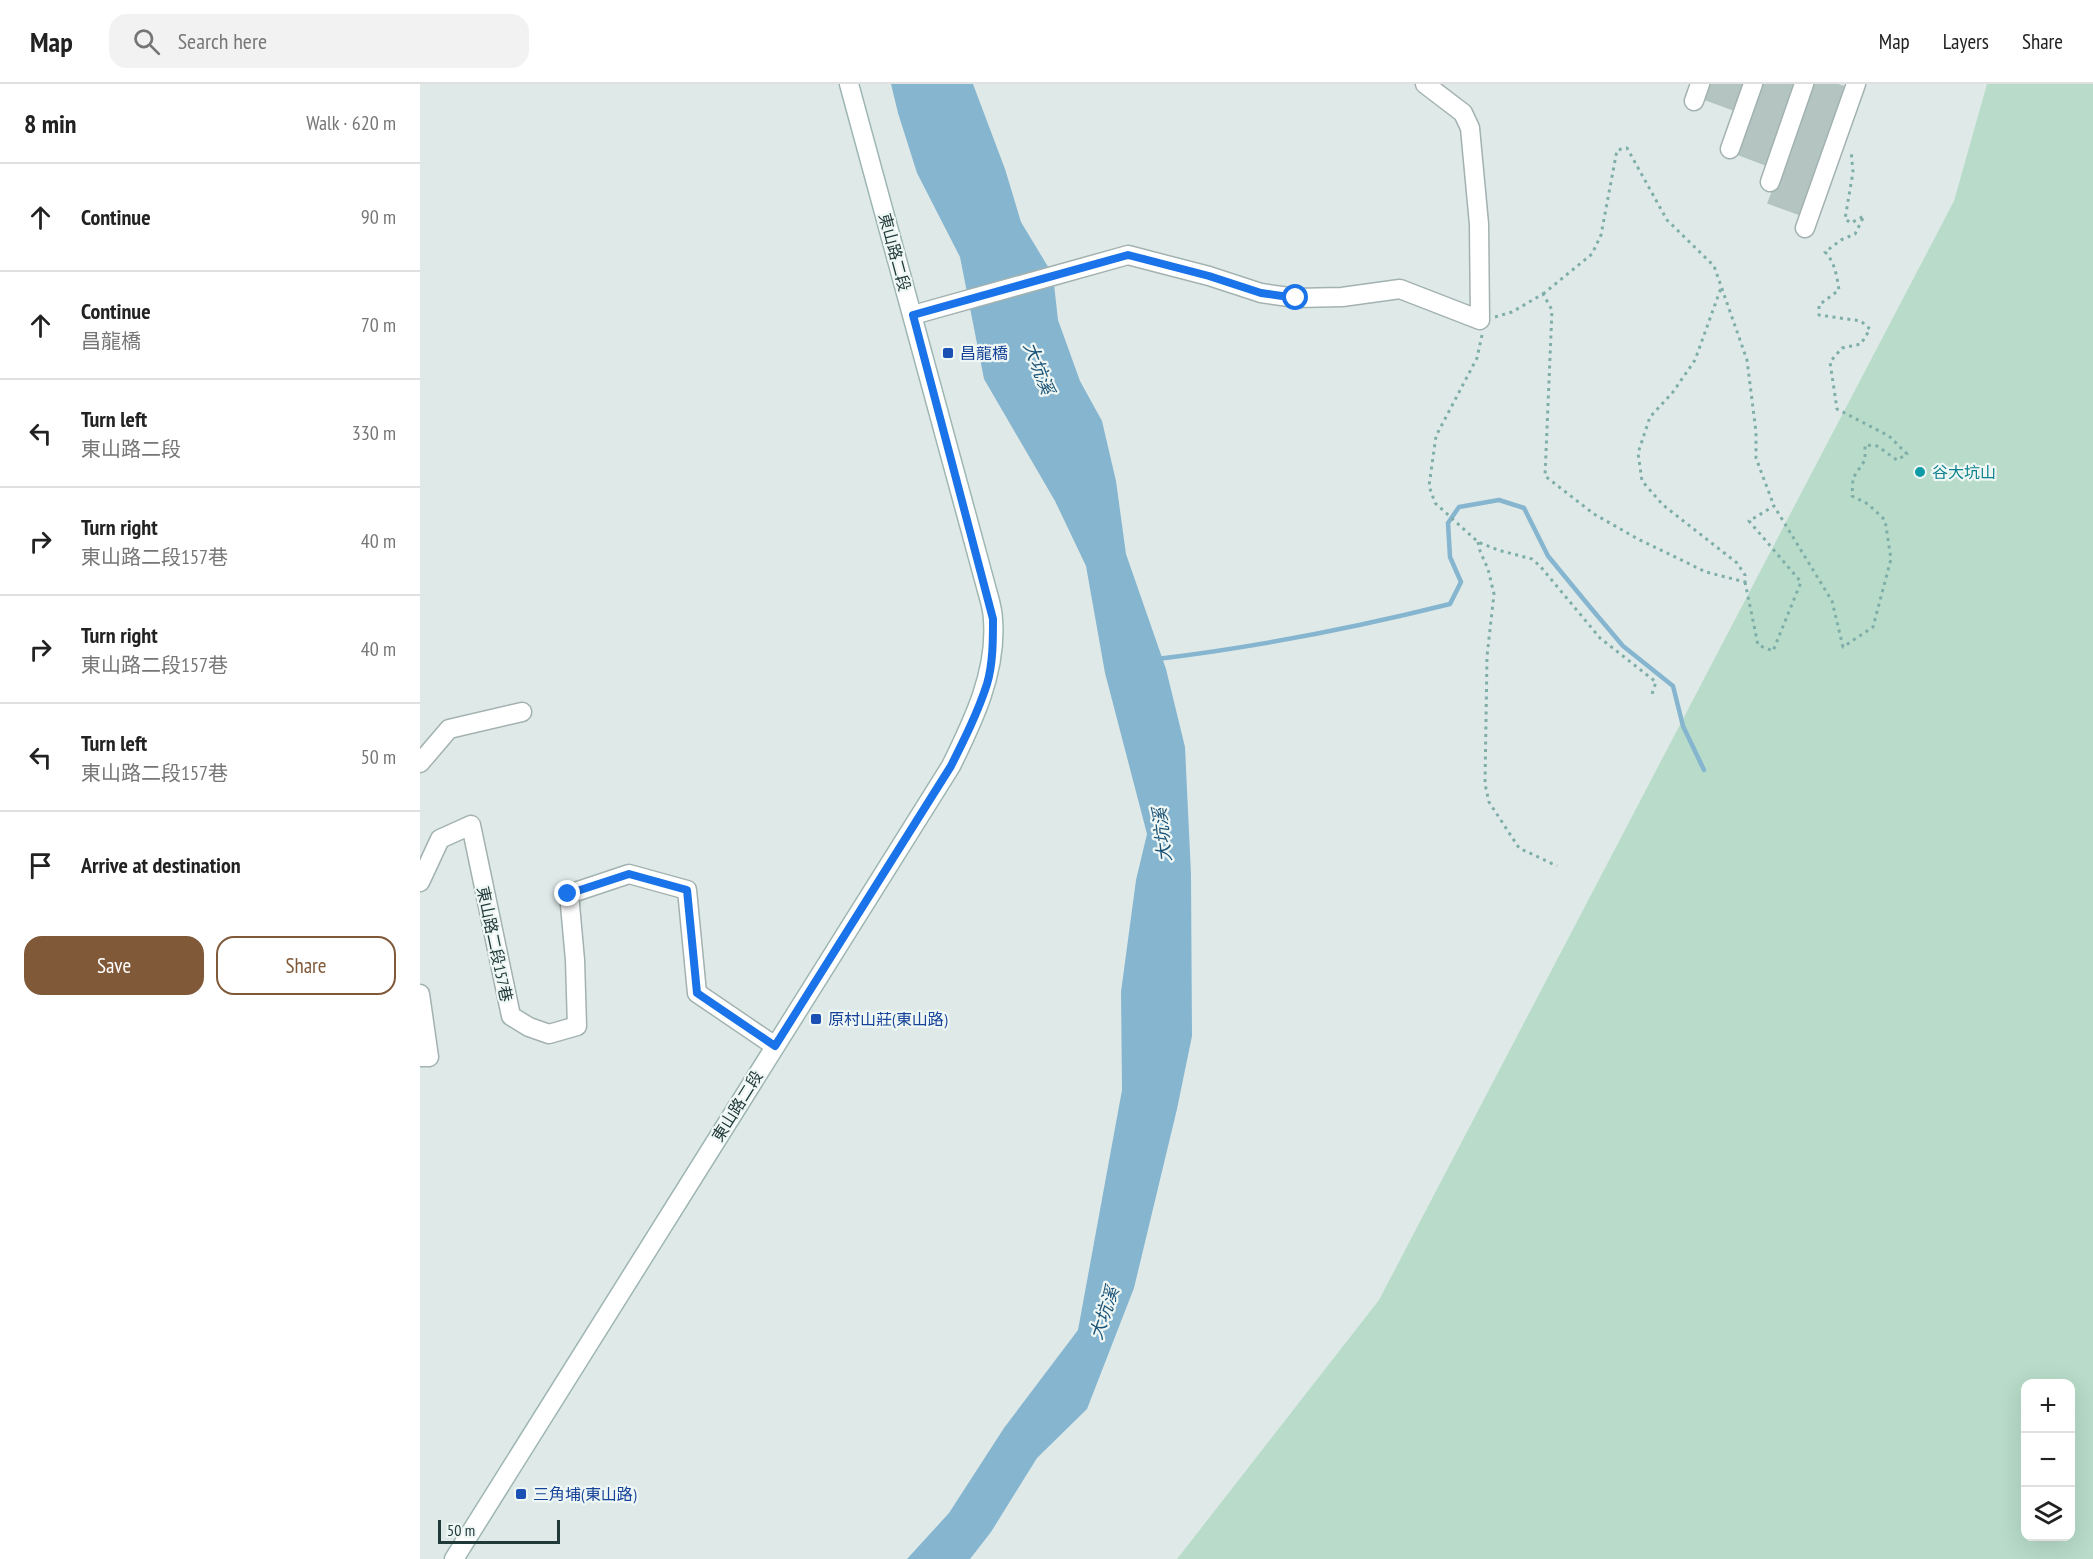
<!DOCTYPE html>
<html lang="en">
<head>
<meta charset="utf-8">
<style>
	body { margin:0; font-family:"PT Sans Narrow","Noto Sans TC",sans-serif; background:#f2f2f2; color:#222 }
	.controls { position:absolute; right:18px; bottom:18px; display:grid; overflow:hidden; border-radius:12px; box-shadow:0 6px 24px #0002 }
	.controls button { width:54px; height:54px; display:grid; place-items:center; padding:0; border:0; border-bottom:2px solid #e0e0e0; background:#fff; color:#222; font:30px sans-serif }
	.scale { position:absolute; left:18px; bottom:15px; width:122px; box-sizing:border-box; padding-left:6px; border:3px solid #203a39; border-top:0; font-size:16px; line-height:21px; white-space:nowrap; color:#203a39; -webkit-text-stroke:4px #eff7f5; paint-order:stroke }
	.stop { position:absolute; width:18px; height:18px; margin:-14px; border:4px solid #1a73e8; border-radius:50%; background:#fff }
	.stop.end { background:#1a73e8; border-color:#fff; box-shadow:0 2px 6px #0008 }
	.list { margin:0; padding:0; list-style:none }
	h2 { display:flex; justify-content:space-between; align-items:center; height:78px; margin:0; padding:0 24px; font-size:26px }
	h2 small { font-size:20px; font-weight:400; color:#767676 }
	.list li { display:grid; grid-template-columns:39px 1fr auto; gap:18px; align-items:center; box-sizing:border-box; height:108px; padding:0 24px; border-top:2px solid #e0e0e0 }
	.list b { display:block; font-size:22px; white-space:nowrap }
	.list p { margin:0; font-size:20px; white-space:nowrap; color:#767676 }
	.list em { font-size:20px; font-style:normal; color:#767676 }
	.actions { display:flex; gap:12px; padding:18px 24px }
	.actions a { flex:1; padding:14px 0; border:2px solid #805939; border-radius:18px; text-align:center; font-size:21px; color:#805939 }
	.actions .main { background:#805939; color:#fff }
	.icon { flex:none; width:33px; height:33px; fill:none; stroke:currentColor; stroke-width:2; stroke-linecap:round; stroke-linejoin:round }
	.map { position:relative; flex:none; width:1673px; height:1475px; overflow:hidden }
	header { display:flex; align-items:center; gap:36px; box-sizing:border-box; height:84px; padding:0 30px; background:#fff; border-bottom:2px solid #e0e0e0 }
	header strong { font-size:28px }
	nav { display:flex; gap:33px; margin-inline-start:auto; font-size:21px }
	.search { width:420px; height:54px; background:#f2f2f2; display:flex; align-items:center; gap:15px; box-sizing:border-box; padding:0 21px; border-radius:18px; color:#767676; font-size:22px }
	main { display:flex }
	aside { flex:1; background:#fff }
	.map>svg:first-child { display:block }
	.green { fill:#b8dcc9; fill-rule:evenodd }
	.water { fill:#86b5d0 }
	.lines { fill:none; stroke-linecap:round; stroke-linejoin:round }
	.stream { stroke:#86b5d0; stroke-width:4.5 }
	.building { fill:#b4c5c1; stroke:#b2c4c0; stroke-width:1.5 }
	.street-casing { stroke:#a2b2b0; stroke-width:21 }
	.secondary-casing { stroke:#9eb6b3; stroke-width:21 }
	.path { stroke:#7faea9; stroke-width:3; stroke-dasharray:3 4.5; stroke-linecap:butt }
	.street { stroke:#fff; stroke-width:18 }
	.secondary { stroke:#fff; stroke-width:18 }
	.route { stroke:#1a73e8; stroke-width:8 }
	.transit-dot { fill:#1a4fb4; stroke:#eff7f5; stroke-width:2 }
	.culture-dot { fill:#0f9aa8; stroke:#eff7f5; stroke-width:2 }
	.labels { text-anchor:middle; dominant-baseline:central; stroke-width:4.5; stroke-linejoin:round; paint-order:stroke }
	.street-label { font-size:16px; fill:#203a39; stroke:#eff7f5 }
	.transit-label { font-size:16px; fill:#164399; stroke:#eff7f5; text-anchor:start }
	.culture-label { font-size:16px; fill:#0d838f; stroke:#eff7f5; text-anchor:start }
	.water-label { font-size:18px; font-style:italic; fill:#1b5376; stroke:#eff7f5 }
</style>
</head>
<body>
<header>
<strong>Map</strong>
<div class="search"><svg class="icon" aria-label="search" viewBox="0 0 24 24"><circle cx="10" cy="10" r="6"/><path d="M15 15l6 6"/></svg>Search here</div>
<nav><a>Map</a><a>Layers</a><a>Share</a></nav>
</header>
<main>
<aside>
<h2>8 min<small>Walk · 620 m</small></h2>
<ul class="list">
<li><svg class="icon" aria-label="ahead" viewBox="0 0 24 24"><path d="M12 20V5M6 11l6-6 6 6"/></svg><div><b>Continue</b></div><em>90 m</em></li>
<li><svg class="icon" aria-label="ahead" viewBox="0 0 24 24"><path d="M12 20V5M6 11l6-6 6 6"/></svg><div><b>Continue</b><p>昌龍橋</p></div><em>70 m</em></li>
<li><svg class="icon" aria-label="left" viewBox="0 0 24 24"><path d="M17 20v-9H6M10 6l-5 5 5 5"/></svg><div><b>Turn left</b><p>東山路二段</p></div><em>330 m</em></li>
<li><svg class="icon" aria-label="right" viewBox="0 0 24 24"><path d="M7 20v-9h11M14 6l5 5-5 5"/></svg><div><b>Turn right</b><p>東山路二段157巷</p></div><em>40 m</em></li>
<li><svg class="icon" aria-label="right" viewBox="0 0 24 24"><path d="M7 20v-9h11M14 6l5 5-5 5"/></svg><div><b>Turn right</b><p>東山路二段157巷</p></div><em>40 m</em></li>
<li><svg class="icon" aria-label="left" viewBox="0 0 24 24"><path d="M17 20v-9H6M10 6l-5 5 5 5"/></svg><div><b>Turn left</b><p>東山路二段157巷</p></div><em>50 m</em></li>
<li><svg class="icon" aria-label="arrive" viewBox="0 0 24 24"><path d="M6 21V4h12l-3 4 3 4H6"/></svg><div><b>Arrive at destination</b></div></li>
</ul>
<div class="actions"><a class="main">Save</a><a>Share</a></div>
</aside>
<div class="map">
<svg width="1673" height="1475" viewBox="0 0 1673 1475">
	<rect width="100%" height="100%" fill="#dfeae8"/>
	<!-- green -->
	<path class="green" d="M 1567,0 L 1673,0 L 1673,1475 L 757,1475 L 959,1216 L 1534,117 ZM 1606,1300 L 1650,1300 L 1650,1452 L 1606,1452 Z"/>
	<!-- water -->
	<polygon class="water" points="471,0 553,0 585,85 601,138 633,191 638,236 660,297 682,337 696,397 706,470 746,585 765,663 771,790 772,952 757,1025 714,1204 667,1325 617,1374 571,1448 550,1475 487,1475 529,1429 584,1344 658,1246 702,1006 701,908 716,796 727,750 685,589 666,482 635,417 564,295 540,173 497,89 478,29"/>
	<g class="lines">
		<!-- stream -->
		<path class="stream" d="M 737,575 C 836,563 934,544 1030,520 L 1041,498 L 1030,473 L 1028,439 L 1039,423 L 1079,416 L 1104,424 L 1128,472 L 1170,523 L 1203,562 L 1253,602 L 1263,642 L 1284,686"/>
	</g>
	<!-- building -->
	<g class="building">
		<polygon points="1286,0 1323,0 1314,26 1281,14"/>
		<polygon points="1337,0 1375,0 1369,17 1335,5"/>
		<polygon points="1392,0 1416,0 1428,4 1416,36 1383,24"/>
		<polygon points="1335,5 1369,17 1357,49 1324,37"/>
		<polygon points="1383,24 1416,36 1404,68 1371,56"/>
		<polygon points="1324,37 1357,49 1346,81 1312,68"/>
		<polygon points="1371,56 1404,68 1393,100 1360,88"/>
		<polygon points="1360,88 1393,100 1381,131 1348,119"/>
	</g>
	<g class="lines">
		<defs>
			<g id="street">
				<polyline points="1274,17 1280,0"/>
				<polyline points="1310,65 1333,0"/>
				<polyline points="1350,98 1384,0"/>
				<polyline points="1385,144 1436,0"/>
				<polyline points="493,231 708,171 789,192 841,209 876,214 922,213 980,205 1060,236 1059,140 1050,44 1043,29 1005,0"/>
				<polyline points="0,679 29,645 102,628"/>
				<polyline points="0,798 20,755 51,741 91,932 109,943 129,950 157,942 155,876 149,810 209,790 267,806 277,909 355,962"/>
				<polyline points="0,910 9,973 0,973"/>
			</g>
			<path id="secondary" d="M 34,1475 L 531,682 C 553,637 577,588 573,536 C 573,524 568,511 565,499 L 429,0"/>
		</defs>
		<!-- street casing -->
		<use href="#street" class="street-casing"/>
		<!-- secondary casing -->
		<use href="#secondary" class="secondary-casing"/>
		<!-- path -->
		<g class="path">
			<polyline points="1123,210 1172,170 1181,151 1197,66 1207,64 1247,136 1294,182 1327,276 1336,348 1336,374 1354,422"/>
			<polyline points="1075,233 1092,228 1123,210 1132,226 1125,392 1174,430 1218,455 1286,488 1325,498 1325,491 1317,479 1243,421 1222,397 1218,369 1230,333 1253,308 1275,276 1301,204"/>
			<polyline points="1062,251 1057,274 1016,352 1009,402 1015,419 1058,458 1078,466 1112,475 1120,482 1180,554 1236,598 1231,613"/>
			<polyline points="1058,458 1060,467 1068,485 1074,510 1067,572 1065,700 1069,718 1099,764 1137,782"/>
			<path d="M 1325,498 L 1338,561 L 1353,567 L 1381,498 L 1329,437 L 1354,422 L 1412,517 L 1423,563 L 1453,543 L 1471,475 L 1465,436 L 1448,420 L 1432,412 L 1433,394 L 1445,376 L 1445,361 L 1457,362 L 1477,376 L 1487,370 L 1469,352 L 1417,325 L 1410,278 L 1422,264 L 1441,260 L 1450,245 L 1441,237 L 1399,231 L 1399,221 L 1419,206 C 1417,193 1415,178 1405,168 L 1421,156 L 1435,150 L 1444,132 L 1431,139 L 1425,135 L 1433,88 L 1431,66"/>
		</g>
		<!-- street -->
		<use href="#street" class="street"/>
		<!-- secondary -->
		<use href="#secondary" class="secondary"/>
	</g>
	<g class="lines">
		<!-- route -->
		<path class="route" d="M 148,810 L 209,790 L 267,806 L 277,909 L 355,962 L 531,682 C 544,656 558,628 567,600 C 573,580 573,556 573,535 L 493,231 L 708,171 L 789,192 L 841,209 L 876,214"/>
	</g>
	<!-- markers -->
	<g class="transit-dot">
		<rect x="522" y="263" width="12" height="12" rx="3"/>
		<rect x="390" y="929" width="12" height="12" rx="3"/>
		<rect x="95" y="1404" width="12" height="12" rx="3"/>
	</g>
	<circle class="culture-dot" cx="1500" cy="388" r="6"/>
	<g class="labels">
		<!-- street labels -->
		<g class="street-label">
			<text transform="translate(475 168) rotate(75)">東山路二段</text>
			<text transform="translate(75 860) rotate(78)">東山路二段157巷</text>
			<text transform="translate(317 1022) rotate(-58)">東山路二段</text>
		</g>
		<!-- transit labels -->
		<g class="transit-label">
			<text x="540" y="269">昌龍橋</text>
			<text x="408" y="935">原村山莊(東山路)</text>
			<text x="113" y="1410">三角埔(東山路)</text>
		</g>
		<!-- culture labels -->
		<g class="culture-label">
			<text x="1512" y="388">谷大坑山</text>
		</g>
		<!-- water labels -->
		<g class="water-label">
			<text transform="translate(619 284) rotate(69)">大坑溪</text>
			<text transform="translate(742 751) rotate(-96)">大坑溪</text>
			<text transform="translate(684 1229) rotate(-71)">大坑溪</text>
		</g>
	</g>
</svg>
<div class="controls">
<button>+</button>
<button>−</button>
<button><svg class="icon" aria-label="layers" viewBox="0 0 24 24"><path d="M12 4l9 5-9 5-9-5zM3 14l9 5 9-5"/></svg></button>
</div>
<div class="scale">50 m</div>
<div class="stop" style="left:876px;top:214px"></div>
<div class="stop end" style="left:148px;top:810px"></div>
</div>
</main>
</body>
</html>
